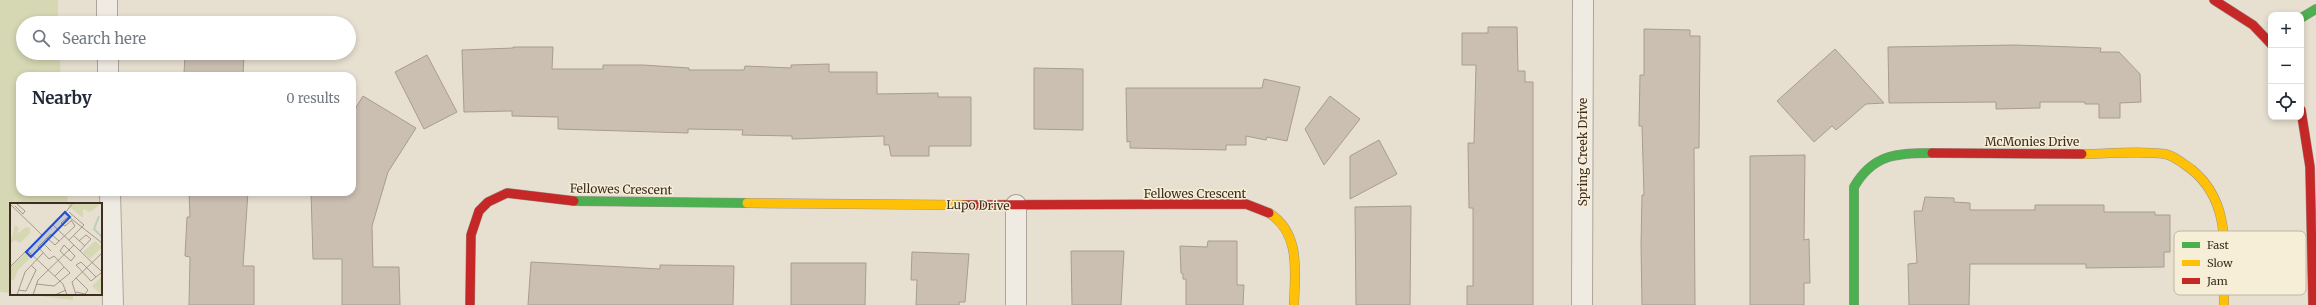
<!DOCTYPE html>
<html lang="en">
<head>
<meta charset="utf-8">
<style>
	body { margin:0; font-family:Merriweather,serif; background:#f6f6f7; color:#1f2937 }
	.controls { position:absolute; right:12px; top:12px; display:grid; overflow:hidden; border-radius:8px; box-shadow:0 2px 6px #0003 }
	.controls button { width:36px; height:36px; display:grid; place-items:center; padding:0; border:0; border-bottom:1px solid #e0e1e3; background:#fff; color:#1f2937; font:20px sans-serif }
	.list { margin:0; padding:0; list-style:none }
	h2 { display:flex; justify-content:space-between; align-items:center; height:52px; margin:0; padding:0 16px; font-size:17px }
	h2 small { font-size:13px; font-weight:400; color:#747a83 }
	.icon { flex:none; width:22px; height:22px; fill:none; stroke:currentColor; stroke-width:2; stroke-linecap:round; stroke-linejoin:round }
	.map { position:relative; flex:none; width:2316px; height:305px; overflow:hidden }
	.search { position:absolute; background:#fff; box-shadow:0 2px 6px #0003; left:16px; top:16px; width:340px; height:44px; display:flex; align-items:center; gap:10px; box-sizing:border-box; padding:0 14px; border-radius:22px; color:#747a83; font-size:15px }
	.panel { position:absolute; background:#fff; box-shadow:0 2px 6px #0003; left:16px; top:72px; width:340px; height:124px; border-radius:12px }
	.map>svg:first-child { display:block }
	.green { fill:#d6d7b3 }
	.building { fill:#cbbfb2; stroke:#a89c90 }
	.lines { fill:none; stroke-linecap:round; stroke-linejoin:round }
	.street-casing { stroke:#ada599; stroke-width:22 }
	.fast-casing { stroke:#9c958a; stroke-width:10 }
	.slow-casing { stroke:#9c958a; stroke-width:10 }
	.jam-casing { stroke:#9c958a; stroke-width:10 }
	.street { stroke:#efebe3; stroke-width:20 }
	.fast { stroke:#4caf50; stroke-width:9 }
	.slow { stroke:#ffc107; stroke-width:9 }
	.jam { stroke:#c62828; stroke-width:9 }
	.labels { text-anchor:middle; dominant-baseline:central; stroke-width:3; stroke-linejoin:round; paint-order:stroke }
	.street-label { font-size:12px; fill:#3d2e20; stroke:#f7eed8 }
	.inset-river { fill:none; stroke:#bcccc2; stroke-width:2 }
	.inset-road { fill:none; stroke:#a3998a; stroke-width:1 }
	.view { fill:#1d4ed8; fill-opacity:0.15; stroke:#1d4ed8; stroke-width:2 }
	.inset-edge { fill:none; stroke:#3d2e20; stroke-width:2 }
	.key { fill:#f7eed8; stroke:#bfb4a1; stroke-width:1 }
	.key-label { font-size:11px; fill:#3d2e20 }
</style>
</head>
<body>
<div class="map">
<svg width="2316" height="305" viewBox="0 0 2316 305">
	<rect width="100%" height="100%" fill="#e7e0d1"/>
	<!-- green -->
	<g class="green">
		<polygon points="0,0 58,0 58,23 23,23 23,53 59,53 61,76 20,76 20,192 67,192 68,204 11,204 11,293 0,292"/>
		<polygon points="21,294 73,294 73,300"/>
	</g>
	<!-- building -->
	<g class="building">
		<polygon points="1488,27 1517,27 1518,71 1525,71 1525,82 1533,82 1533,305 1467,305 1467,286 1473,286 1473,208 1469,208 1468,143 1474,143 1476,65 1462,65 1462,33 1488,33"/>
		<polygon points="1644,29 1690,30 1690,36 1700,36 1699,148 1694,148 1695,305 1642,305 1641,245 1642,195 1644,195 1642,126 1639,126 1640,75 1644,75"/>
		<polygon points="2015,45 2101,48 2100,52 2119,52 2140,74 2141,102 2120,103 2120,118 2099,118 2099,104 2085,104 2085,102 2040,102 2040,108 1996,109 1996,102 1889,103 1888,47"/>
		<polygon points="513,47 553,47 552,69 603,69 603,65 643,65 689,68 689,70 744,70 745,66 791,68 791,65 829,64 829,72 877,72 877,94 938,93 938,97 971,97 971,146 929,146 929,156 891,156 889,145 884,145 884,136 792,139 792,136 742,135 743,130 688,129 688,133 558,129 558,117 512,116 512,111 464,112 462,50 513,48"/>
		<polygon points="1835,49 1884,103 1866,104 1836,130 1832,126 1814,142 1777,101"/>
		<polygon points="185,53 244,53 243,76 184,74"/>
		<polygon points="427,55 457,112 424,129 395,72"/>
		<polygon points="1034,68 1083,69 1083,130 1034,129"/>
		<polygon points="1264,79 1300,87 1287,141 1267,137 1266,140 1246,136 1246,145 1226,145 1226,150 1130,148 1130,141 1127,142 1126,88 1262,88"/>
		<polygon points="363,96 416,128 388,172 372,226 373,267 399,267 400,305 342,305 342,259 313,259 311,192 352,192 352,114"/>
		<polygon points="1330,96 1360,119 1324,165 1305,129"/>
		<polygon points="1379,140 1397,174 1350,199 1350,156"/>
		<polygon points="1805,155 1804,240 1809,239 1810,283 1804,283 1804,305 1750,305 1750,156"/>
		<polygon points="189,192 248,192 243,266 254,266 254,305 189,305 190,257 185,256 187,217 190,217"/>
		<polygon points="1925,197 1954,198 1954,202 1970,203 1970,210 2035,210 2035,205 2104,205 2104,212 2155,212 2155,215 2170,215 2170,252 2164,252 2164,267 2086,268 2086,264 1970,264 1969,305 1909,305 1908,264 1917,263 1914,211 1922,211"/>
		<polygon points="1411,206 1410,305 1356,305 1355,207"/>
		<polygon points="1208,241 1237,241 1237,285 1244,285 1243,305 1186,305 1186,279 1183,279 1183,274 1181,273 1180,246 1207,247"/>
		<polygon points="1071,251 1124,251 1121,305 1072,305"/>
		<polygon points="912,252 969,254 965,302 959,302 959,305 916,305 917,280 911,280"/>
		<polygon points="531,262 660,269 660,265 734,266 733,305 528,305"/>
		<polygon points="791,263 866,263 865,305 791,305"/>
	</g>
	<g class="lines">
		<defs>
			<g id="street">
				<polyline points="107,0 107,23"/>
				<polyline points="108,53 108,76"/>
				<polyline points="110,192 113,305"/>
				<polyline points="1016,305 1016,205"/>
				<polyline points="1582,305 1583,0"/>
			</g>
			<g id="fast">
				<polyline points="2301,18 2316,9"/>
				<polyline points="574,201 747,203"/>
				<path d="M 1854,305 L 1854,187 C 1873,154 1897,153 1932,153"/>
			</g>
			<g id="slow">
				<path d="M 2082,154 C 2109,154 2138,150 2165,154 C 2173,155 2184,164 2191,169 C 2234,203 2223,256 2224,305"/>
				<polyline points="747,203 964,205"/>
				<path d="M 1269,213 C 1301,233 1295,272 1294,305"/>
			</g>
			<g id="jam">
				<polyline points="2214,0 2253,25 2271,44"/>
				<polyline points="2301,110 2310,167 2313,305"/>
				<polyline points="1932,153 2082,154"/>
				<polyline points="964,205 1246,204 1269,213"/>
				<polyline points="470,305 471,235 479,211 488,202 507,193 574,201"/>
			</g>
		</defs>
		<!-- street casing -->
		<use href="#street" class="street-casing"/>
		<!-- fast casing -->
		<use href="#fast" class="fast-casing"/>
		<!-- slow casing -->
		<use href="#slow" class="slow-casing"/>
		<!-- jam casing -->
		<use href="#jam" class="jam-casing"/>
		<!-- street -->
		<use href="#street" class="street"/>
		<!-- fast -->
		<use href="#fast" class="fast"/>
		<!-- slow -->
		<use href="#slow" class="slow"/>
		<!-- jam -->
		<use href="#jam" class="jam"/>
	</g>
	<g class="labels">
		<!-- street labels -->
		<g class="street-label">
			<text x="2032" y="141">McMonies Drive</text>
			<text transform="translate(1582 152) rotate(-90)">Spring Creek Drive</text>
			<text transform="translate(621 189) rotate(1)">Fellowes Crescent</text>
			<text x="1195" y="193">Fellowes Crescent</text>
			<text transform="translate(978 205) rotate(1)">Lupo Drive</text>
		</g>
	</g>
	<!-- overview -->
	<g transform="translate(10 203)">
		<rect width="92" height="92" fill="#e7e0d1"/>
		<path d="M 55,0 L 64,1 L 92,0 L 80,9 L 73,6 L 73,15 ZM 5,22 L 9,25 L 7,31 L 16,24 L 20,25 L 20,30 L 10,40 L 5,37 L 0,41 ZM 85,38 L 92,44 L 80,56 L 73,49 ZM 17,48 L 22,53 L 8,67 L 4,77 L 0,77 L 0,65 ZM 92,73 L 92,88 L 89,90 L 82,83 Z" fill="#d6d7b3"/>
		<path class="inset-river" d="M 89,13 L 84,26 L 92,34"/>
		<path class="inset-road" d="M 0,1 L 32,32M 5,3 L 13,11 L 15,8 L 7,1M 55,10 L 63,0M 58,14 L 51,20 L 55,23 L 61,18M 43,22 L 91,68M 64,33 L 75,43M 37,35 L 45,42 L 65,23 L 61,17M 59,37 L 74,22 L 59,9M 69,38 L 76,32 L 81,36 L 70,48M 32,39 L 41,48M 54,42 L 65,53 L 61,58 L 50,48 ZM 17,47 L 53,81 L 57,92M 0,64 L 54,10 L 92,40M 45,73 L 54,64M 86,74 L 71,59 L 66,62 L 81,78 L 91,70M 26,81 L 44,83 L 60,70 L 44,53 L 39,56 L 28,44 L 41,31 L 49,38M 8,87 L 16,88 L 26,67 L 21,62M 66,89 L 75,91 L 78,87 L 66,75M 7,92 L 15,69 L 33,50M 23,92 L 28,77 L 64,42M 45,92 L 56,87M 66,92 L 62,79 L 92,50"/>
		<path class="view" d="M 55,9 L 60,14 L 21,54 L 16,49 Z"/>
		<rect width="92" height="92" class="inset-edge"/>
	</g>
	<!-- legend -->
	<rect x="2174" y="231" width="132" height="64" rx="6" class="key"/>
	<rect x="2182" y="242" width="18" height="6" fill="#4caf50"/>
	<rect x="2182" y="260" width="18" height="6" fill="#ffc107"/>
	<rect x="2182" y="278" width="18" height="6" fill="#c62828"/>
	<g class="key-label">
		<text x="2207" y="249">Fast</text>
		<text x="2207" y="267">Slow</text>
		<text x="2207" y="285">Jam</text>
	</g>
</svg>
<div class="controls">
<button>+</button>
<button>−</button>
<button><svg class="icon" aria-label="locate" viewBox="0 0 24 24"><circle cx="12" cy="12" r="6"/><path d="M12 2v4M12 18v4M2 12h4M18 12h4"/></svg></button>
</div>
<div class="search"><svg class="icon" aria-label="search" viewBox="0 0 24 24"><circle cx="10" cy="10" r="6"/><path d="M15 15l6 6"/></svg>Search here</div>
<section class="panel">
<h2>Nearby<small>0 results</small></h2>
<ul class="list">
</ul>
</section>
</div>
</body>
</html>
